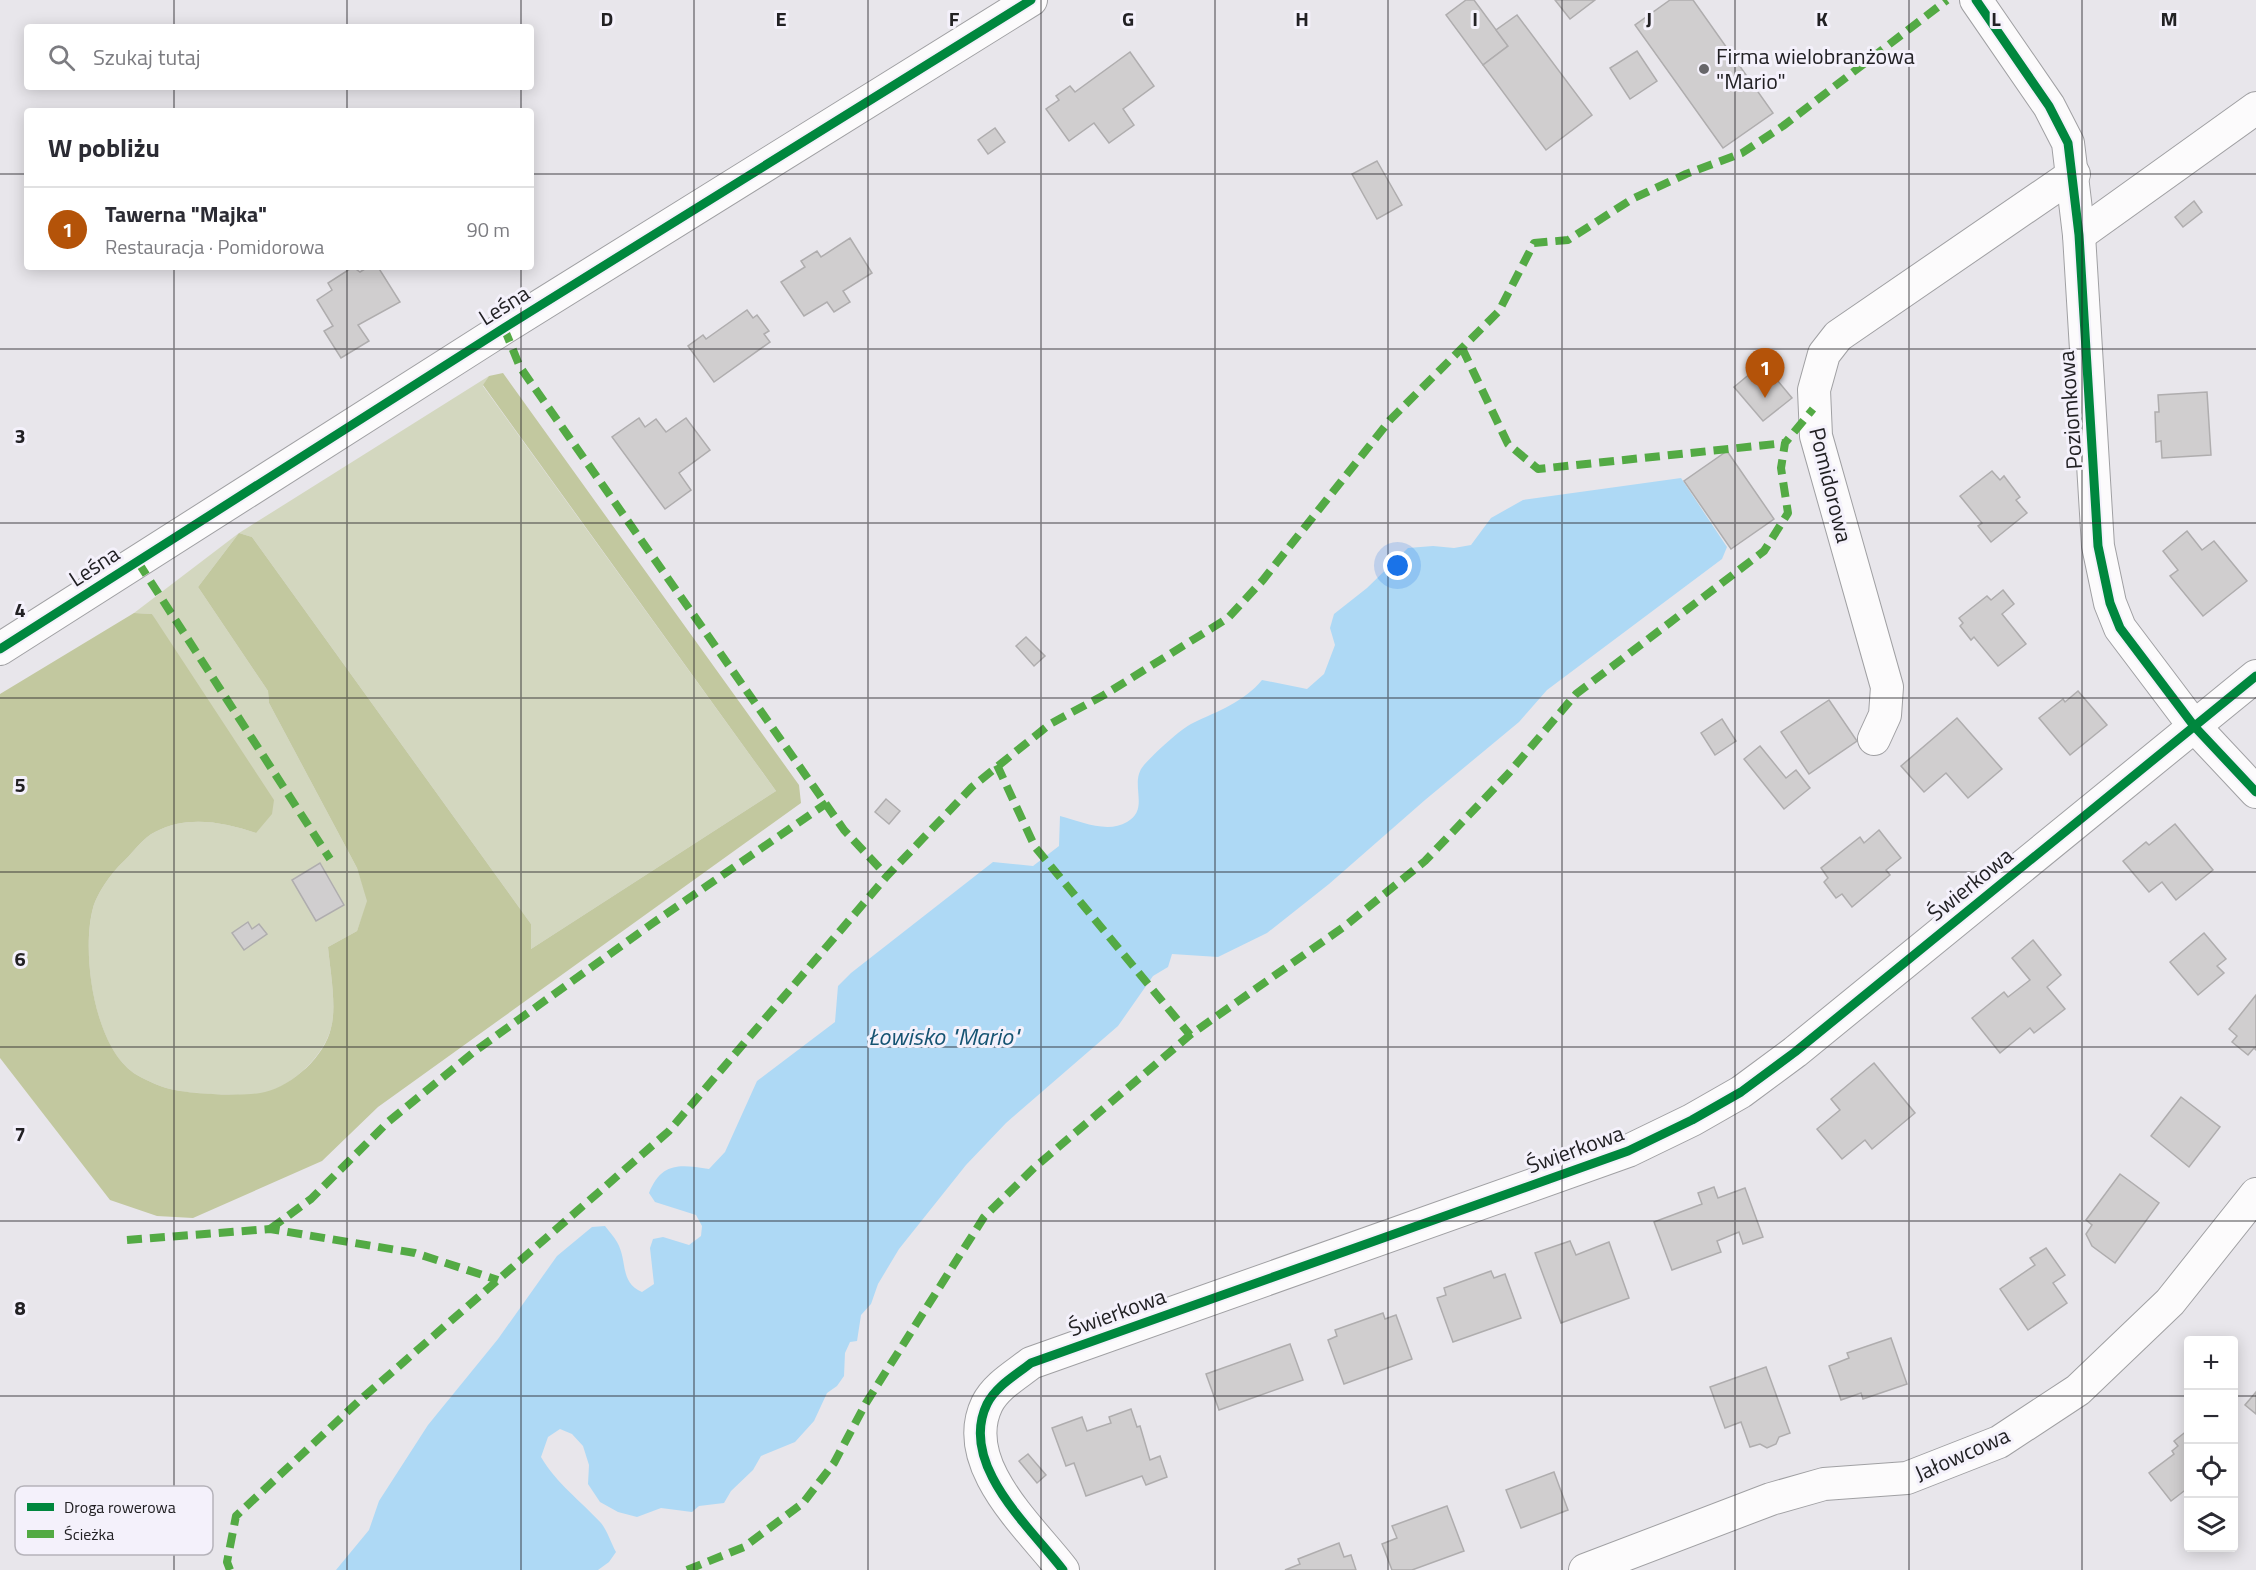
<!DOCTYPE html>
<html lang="pl">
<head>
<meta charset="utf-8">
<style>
	body { margin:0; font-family:"Titillium Web",sans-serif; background:#f7f7f7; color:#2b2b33 }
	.controls { position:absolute; right:18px; bottom:18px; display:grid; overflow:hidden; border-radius:6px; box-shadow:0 3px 15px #0003 }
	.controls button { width:54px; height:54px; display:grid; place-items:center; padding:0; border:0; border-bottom:2px solid #e1e1e2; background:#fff; color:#2b2b33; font:30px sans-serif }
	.you { position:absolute; left:1398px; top:566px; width:21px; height:21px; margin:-15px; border:4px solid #fff; border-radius:50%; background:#1a73e8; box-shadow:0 0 0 9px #1a73e833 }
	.badge { display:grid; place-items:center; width:39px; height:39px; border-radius:50%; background:#b45309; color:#fff; font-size:20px; font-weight:700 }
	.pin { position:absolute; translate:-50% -50px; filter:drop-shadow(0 2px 3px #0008) }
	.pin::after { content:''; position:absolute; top:32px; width:21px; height:18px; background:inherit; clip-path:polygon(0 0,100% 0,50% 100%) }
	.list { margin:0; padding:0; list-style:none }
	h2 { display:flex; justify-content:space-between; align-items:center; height:78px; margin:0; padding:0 24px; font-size:26px }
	h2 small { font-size:20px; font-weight:400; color:#7c7c81 }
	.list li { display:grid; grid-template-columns:39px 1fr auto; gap:18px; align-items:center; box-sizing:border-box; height:84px; padding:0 24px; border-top:2px solid #e1e1e2 }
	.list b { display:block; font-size:22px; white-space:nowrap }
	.list p { margin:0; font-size:20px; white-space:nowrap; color:#7c7c81 }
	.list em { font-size:20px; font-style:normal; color:#7c7c81 }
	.icon { flex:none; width:33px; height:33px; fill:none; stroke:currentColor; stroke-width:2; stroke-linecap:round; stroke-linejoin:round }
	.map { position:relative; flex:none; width:2256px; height:1570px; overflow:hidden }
	.search { position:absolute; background:#fff; box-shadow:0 3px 15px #0003; left:24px; top:24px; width:510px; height:66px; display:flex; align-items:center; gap:15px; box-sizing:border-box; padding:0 21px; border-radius:6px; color:#7c7c81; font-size:22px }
	.panel { position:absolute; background:#fff; box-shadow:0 3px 15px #0003; left:24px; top:108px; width:510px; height:162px; border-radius:6px }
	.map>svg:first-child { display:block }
	.green { fill:#d3d7bf }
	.forest { fill:#c2c89f }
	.water { fill:#aed9f5 }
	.building { fill:#d0cecf; stroke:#afadae; stroke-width:1.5 }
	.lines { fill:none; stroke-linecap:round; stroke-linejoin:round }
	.minor-casing { stroke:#a0a0a3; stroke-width:34 }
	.minor { stroke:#fcfbfc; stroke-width:32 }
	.quiet { stroke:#53aa44; stroke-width:8; stroke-dasharray:15 8; stroke-linecap:butt }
	.cycleway-casing { stroke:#f4f1fb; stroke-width:13 }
	.cycleway { stroke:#00873e; stroke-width:9 }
	.grid { fill:none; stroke:#222124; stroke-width:1.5; stroke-opacity:0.55 }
	.poi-dot { fill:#67666a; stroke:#f4f1fb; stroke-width:2 }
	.labels { text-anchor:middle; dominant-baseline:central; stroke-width:6; stroke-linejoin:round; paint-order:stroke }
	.poi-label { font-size:22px; fill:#222124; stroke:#f4f1fb; text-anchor:start }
	.street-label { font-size:22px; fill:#222124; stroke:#f4f1fb }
	.water-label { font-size:24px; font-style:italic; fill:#155372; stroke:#f4f1fb }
	.key { fill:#f4f1fb; stroke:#b5b3ba; stroke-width:1.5 }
	.key-label { font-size:16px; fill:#222124 }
	.grid-label { font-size:20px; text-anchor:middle; font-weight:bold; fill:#222124; stroke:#f4f1fb; stroke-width:6; stroke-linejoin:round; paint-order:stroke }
</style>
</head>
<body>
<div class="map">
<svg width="2256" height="1570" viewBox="0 0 2256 1570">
	<rect width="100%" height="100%" fill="#e8e6eb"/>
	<!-- green -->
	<path class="green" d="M 489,376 L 483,386 L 776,791 L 531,949 L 531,924 L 252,537 L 239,533 L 198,587 L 268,691 L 269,703 L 357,868 L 368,901 L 357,931 L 328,947 C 330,970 337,1006 331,1028 C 324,1056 293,1085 265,1093 C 247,1097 194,1094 175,1090 C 163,1088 147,1081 137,1075 C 94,1050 81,953 93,908 C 98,891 113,871 125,860 C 134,851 144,837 155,832 C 187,815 223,822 256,833 L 152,614 L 134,613 L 239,533 Z"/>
	<!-- forest -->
	<path class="forest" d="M 503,373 L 799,785 L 801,803 L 378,1107 L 322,1161 L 193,1218 L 157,1216 L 110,1200 L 0,1058 L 0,694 L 134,613 L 152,614 L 274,800 L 272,814 L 256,833 C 223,822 187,815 155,832 C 144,837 134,851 125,860 C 113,871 98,891 93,908 C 81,952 94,1050 137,1075 C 147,1081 163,1088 175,1090 C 194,1094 247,1097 265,1092 C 293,1085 325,1056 331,1028 C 337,1006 330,970 328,947 L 357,931 L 367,901 L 357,868 L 269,703 L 268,691 L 198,587 L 239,533 L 252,537 L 531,924 L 531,949 L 776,791 L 483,385 L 489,376 Z"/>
	<!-- water -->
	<path class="water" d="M 1681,478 L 1727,547 L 1722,559 L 1547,690 L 1519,722 L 1425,800 L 1329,884 L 1267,933 L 1218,957 L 1172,954 L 1168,967 L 1153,976 L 1118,1026 L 1006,1123 L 966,1165 L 899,1249 L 878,1284 L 871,1304 L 861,1315 L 857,1341 L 850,1342 L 845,1353 L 844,1376 L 837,1386 L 827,1393 L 814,1421 L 795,1442 L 761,1456 L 753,1470 L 731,1491 L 724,1503 L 699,1506 L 692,1512 L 661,1508 L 637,1517 L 618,1512 L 600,1502 L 588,1484 L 589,1465 L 583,1446 L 572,1434 L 560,1429 L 548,1437 L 541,1457 C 557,1484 580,1500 601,1523 C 607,1530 611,1543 616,1552 L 609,1562 L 598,1570 L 336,1570 L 369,1530 L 379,1501 L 428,1425 L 498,1339 L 557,1256 L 592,1227 L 605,1226 C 609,1231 614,1237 617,1242 C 628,1261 619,1282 642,1292 L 654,1284 L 650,1248 L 653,1239 L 663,1237 L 689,1245 L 701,1236 L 702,1226 L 696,1215 L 655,1202 L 649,1193 C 662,1161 681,1165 709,1169 L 725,1152 L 757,1081 L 835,1022 L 838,986 L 851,973 L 993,862 L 1033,866 L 1059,846 L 1060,816 C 1080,821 1107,834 1127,822 C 1151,809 1128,783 1144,765 C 1154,754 1180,729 1193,723 C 1218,711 1244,702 1262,680 L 1307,689 L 1324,674 L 1335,645 L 1330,628 L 1334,614 L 1367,588 L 1408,548 L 1433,546 L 1454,548 L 1471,545 L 1491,518 L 1523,500 Z"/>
	<!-- building -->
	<g class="building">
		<polygon points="1466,0 1474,0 1508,46 1483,65 1446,15"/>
		<polygon points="1555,0 1595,0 1570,19"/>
		<polygon points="1670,0 1693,0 1773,113 1723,148 1635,25"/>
		<polygon points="1517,15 1592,115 1546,150 1483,65 1508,46 1496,30"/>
		<polygon points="1637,51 1657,81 1630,99 1610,68"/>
		<polygon points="1130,52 1154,86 1123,109 1134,125 1109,143 1094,123 1069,141 1046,109 1059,100 1056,96 1070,86 1075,92"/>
		<polygon points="995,128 1005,142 988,154 978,140"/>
		<polygon points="1377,161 1402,205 1377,219 1352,174"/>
		<polygon points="2194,201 2202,212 2183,227 2175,217"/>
		<polygon points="850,238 872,273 843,291 850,302 834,312 827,302 804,316 781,282 805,267 801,261 817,251 821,257"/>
		<polygon points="353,267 360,272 368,267 378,267 400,302 358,325 369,341 341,358 324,331 333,326 317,300 332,290 328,283"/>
		<polygon points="747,310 753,318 757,315 769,331 764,334 770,342 714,382 688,346 703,335 706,339"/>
		<polygon points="1763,363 1792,398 1763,421 1734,387"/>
		<polygon points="2207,392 2211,455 2162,458 2161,441 2156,442 2155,412 2159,412 2158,395"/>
		<polygon points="639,418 645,427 656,419 666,432 686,418 710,450 679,473 691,490 665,509 612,437"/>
		<polygon points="1727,451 1774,519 1731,549 1684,481"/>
		<polygon points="1992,471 2000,480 2004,476 2020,497 2016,500 2027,513 1991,542 1978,526 1982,523 1960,496"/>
		<polygon points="2187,531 2202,550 2214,541 2247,581 2203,616 2170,576 2178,570 2163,551"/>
		<polygon points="2003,590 2014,604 2002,614 2026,644 1998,666 1974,637 1971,640 1960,626 1963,623 1959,618 1987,596 1991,600"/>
		<polygon points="1026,637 1045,656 1034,666 1016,646"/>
		<polygon points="2078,691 2107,725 2070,755 2039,718 2063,699 2065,702"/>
		<polygon points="1829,700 1857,741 1809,774 1781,732"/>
		<polygon points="1957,718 2002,769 1968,798 1946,773 1924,792 1901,766"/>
		<polygon points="1722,719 1736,741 1715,755 1701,733"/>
		<polygon points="1760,746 1786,778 1796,770 1810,788 1784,809 1744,759"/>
		<polygon points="886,799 900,811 889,824 875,812"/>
		<polygon points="2175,824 2213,870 2176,900 2162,882 2149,892 2123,861 2146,842 2149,845"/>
		<polygon points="1879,830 1901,858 1886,870 1890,875 1852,907 1842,894 1836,898 1824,882 1828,878 1821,868 1860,837 1864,843"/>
		<polygon points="320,863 344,905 316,921 292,880"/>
		<polygon points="248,922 252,929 259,924 267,934 244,950 232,933"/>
		<polygon points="2204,933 2226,959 2217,966 2224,973 2198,995 2170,962"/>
		<polygon points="2033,940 2061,975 2047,987 2065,1009 2034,1033 2030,1028 2000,1053 1972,1018 2004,992 2008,997 2030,980 2012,958"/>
		<polygon points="2256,995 2256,1050 2254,1048 2248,1055 2232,1042 2237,1036 2229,1029"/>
		<polygon points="1874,1063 1915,1113 1872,1149 1865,1140 1842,1159 1817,1129 1840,1110 1831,1099"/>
		<polygon points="2181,1097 2220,1127 2189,1167 2151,1136"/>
		<polygon points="2120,1174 2159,1203 2115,1263 2092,1246 2086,1234 2092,1225 2086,1220"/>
		<polygon points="1714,1187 1718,1198 1745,1188 1763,1237 1743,1244 1739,1232 1717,1241 1721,1252 1672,1270 1654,1222 1702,1204 1698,1193"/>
		<polygon points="1570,1241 1576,1255 1609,1242 1629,1298 1561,1323 1535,1253"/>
		<polygon points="2046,1248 2065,1275 2053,1283 2067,1303 2028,1330 2000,1289 2035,1265 2030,1258"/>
		<polygon points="1491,1271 1494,1278 1505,1274 1521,1318 1453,1342 1437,1298 1446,1295 1444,1288"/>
		<polygon points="1383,1313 1385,1319 1396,1315 1412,1359 1344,1384 1328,1340 1337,1336 1335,1330"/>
		<polygon points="1891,1338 1907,1384 1863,1399 1861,1393 1841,1400 1829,1366 1849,1358 1847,1353"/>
		<polygon points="1290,1344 1303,1380 1219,1410 1206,1374"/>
		<polygon points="1766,1367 1790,1433 1779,1437 1776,1444 1767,1448 1760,1444 1750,1447 1741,1422 1725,1428 1710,1387"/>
		<polygon points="2256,1392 2256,1414 2245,1405"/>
		<polygon points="1131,1409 1137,1427 1140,1426 1150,1460 1160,1456 1167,1477 1146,1485 1142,1476 1086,1496 1074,1463 1066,1466 1052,1428 1082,1417 1087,1431 1111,1423 1109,1417"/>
		<polygon points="2188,1430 2188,1488 2171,1501 2149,1473 2174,1454 2172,1451 2178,1446 2174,1441"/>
		<polygon points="1028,1454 1046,1475 1037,1483 1019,1461"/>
		<polygon points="1554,1472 1568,1510 1521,1528 1506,1490"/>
		<polygon points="1447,1506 1464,1551 1412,1570 1392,1570 1382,1544 1397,1538 1392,1526"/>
		<polygon points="1339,1543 1344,1557 1351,1555 1356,1570 1285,1570 1300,1564 1298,1559"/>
	</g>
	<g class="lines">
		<defs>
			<g id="minor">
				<polyline points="1976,0 2049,106 2068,143 2079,235 2098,546 2110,603 2120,628 2194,726 2256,792"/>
				<polyline points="2079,235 2256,108"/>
				<polyline points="0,649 504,328 1031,0"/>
				<polyline points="1874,739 1885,715 1887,687 1816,436 1814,390 1824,354 1838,336 2074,174"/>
				<path d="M 1063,1570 C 1030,1527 958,1464 987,1404 C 996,1386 1016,1375 1031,1363 L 1628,1151 L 1692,1120 L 1741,1092 L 1795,1052 L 2256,676"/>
				<polyline points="1585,1570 1771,1499 1824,1484 1907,1478 1999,1442 2078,1390 2170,1302 2256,1194"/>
			</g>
		</defs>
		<!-- minor casing -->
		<use href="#minor" class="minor-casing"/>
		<!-- minor -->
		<use href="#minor" class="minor"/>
		<!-- quiet -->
		<g class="quiet">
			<polyline points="504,328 520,367 844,830 887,876"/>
			<polyline points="1462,348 1508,444 1538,469 1785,443"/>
			<polyline points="138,562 330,859"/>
			<polyline points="997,765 1035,847 1190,1035"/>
			<polyline points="270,1229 311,1199 388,1122 475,1051 653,923 827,803"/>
			<polyline points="127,1240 270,1229 415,1253 498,1280"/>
			<polyline points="230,1570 227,1562 236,1516 360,1400 669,1131 887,876 972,787 1050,724 1104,695 1228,618 1263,580 1390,420 1499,311 1534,243 1568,240 1632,199 1686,174 1742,153 1783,126 1947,0"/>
			<polyline points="687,1570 744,1547 803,1503 834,1463 866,1403 984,1217 1035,1167 1190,1035 1345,926 1425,861 1508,774 1576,694 1764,551 1788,513 1781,468 1785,443 1813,409"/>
		</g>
		<defs>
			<g id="cycleway">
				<polyline points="1976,0 2049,106 2068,143 2079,235 2098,546 2110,603 2120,628 2194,726 2256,792"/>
				<polyline points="0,649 504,328 1031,0"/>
				<path d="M 1063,1570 C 1030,1527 958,1464 987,1404 C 996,1386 1016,1375 1031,1363 L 1628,1151 L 1692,1120 L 1741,1092 L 1795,1052 L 2256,676"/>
			</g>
		</defs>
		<!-- cycleway casing -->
		<use href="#cycleway" class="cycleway-casing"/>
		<!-- cycleway -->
		<use href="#cycleway" class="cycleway"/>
	</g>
	<!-- grid -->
	<path class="grid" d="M 174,0 L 174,27M 347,0 L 347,27M 521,0 L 521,27M 694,0 L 694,1570M 868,0 L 868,1570M 1041,0 L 1041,1570M 1215,0 L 1215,1570M 1388,0 L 1388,1570M 1562,0 L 1562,1570M 1735,0 L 1735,1570M 1909,0 L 1909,1570M 2082,0 L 2082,1570M 174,87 L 174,111M 347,87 L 347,111M 521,87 L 521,111M 0,174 L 27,174M 531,174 L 2256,174M 174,267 L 174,1570M 347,267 L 347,1570M 521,267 L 521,1570M 0,349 L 2256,349M 0,523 L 2256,523M 0,698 L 2256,698M 0,872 L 2256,872M 0,1047 L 2256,1047M 0,1221 L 2256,1221M 0,1396 L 2188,1396M 2234,1396 L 2256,1396"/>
	<!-- markers -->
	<circle class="poi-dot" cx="1704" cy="69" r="6"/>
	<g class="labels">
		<!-- poi labels -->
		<g class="poi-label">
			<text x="1716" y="56">Firma wielobranżowa<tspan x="1716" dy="25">"Mario"</tspan></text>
		</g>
		<!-- street labels -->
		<g class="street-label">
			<text transform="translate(504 305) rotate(-32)">Leśna</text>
			<text transform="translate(2070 410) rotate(-94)">Poziomkowa</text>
			<text transform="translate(1831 485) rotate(76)">Pomidorowa</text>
			<text transform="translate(94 566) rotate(-33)">Leśna</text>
			<text transform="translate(1970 884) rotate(-39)">Świerkowa</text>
			<text transform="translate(1575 1149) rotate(-20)">Świerkowa</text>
			<text transform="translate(1117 1312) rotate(-20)">Świerkowa</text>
			<text transform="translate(1962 1454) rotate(-24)">Jałowcowa</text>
		</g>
		<!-- water labels -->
		<g class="water-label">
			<text x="944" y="1036">Łowisko "Mario"</text>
		</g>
	</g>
	<!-- legend -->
	<rect x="15" y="1486" width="198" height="69" rx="9" class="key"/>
	<rect x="27" y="1503" width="27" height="8" fill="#00873e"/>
	<rect x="27" y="1530" width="27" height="8" fill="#53aa44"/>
	<g class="key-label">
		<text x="64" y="1513">Droga rowerowa</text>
		<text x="64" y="1540">Ścieżka</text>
	</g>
	<g class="grid-label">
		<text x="607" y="26">D</text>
		<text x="781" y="26">E</text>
		<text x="954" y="26">F</text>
		<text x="1128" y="26">G</text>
		<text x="1302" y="26">H</text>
		<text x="1475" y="26">I</text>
		<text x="1649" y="26">J</text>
		<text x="1822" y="26">K</text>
		<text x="1996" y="26">L</text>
		<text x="2169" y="26">M</text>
		<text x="20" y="443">3</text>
		<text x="20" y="617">4</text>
		<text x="20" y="792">5</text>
		<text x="20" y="966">6</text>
		<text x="20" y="1141">7</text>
		<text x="20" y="1315">8</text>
	</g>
</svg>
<div class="controls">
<button>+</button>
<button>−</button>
<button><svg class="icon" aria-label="locate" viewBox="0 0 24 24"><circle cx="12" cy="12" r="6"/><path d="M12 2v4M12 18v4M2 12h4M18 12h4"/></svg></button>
<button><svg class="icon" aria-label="layers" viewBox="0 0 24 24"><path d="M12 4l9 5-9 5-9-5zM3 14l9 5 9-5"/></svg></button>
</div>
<div class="you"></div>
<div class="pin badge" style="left:1765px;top:398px">1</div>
<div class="search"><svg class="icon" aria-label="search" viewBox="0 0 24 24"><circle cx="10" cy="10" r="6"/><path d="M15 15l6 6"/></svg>Szukaj tutaj</div>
<section class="panel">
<h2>W pobliżu<small></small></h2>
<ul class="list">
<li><span class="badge">1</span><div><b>Tawerna &quot;Majka&quot;</b><p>Restauracja · Pomidorowa</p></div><em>90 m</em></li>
</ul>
</section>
</div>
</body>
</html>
